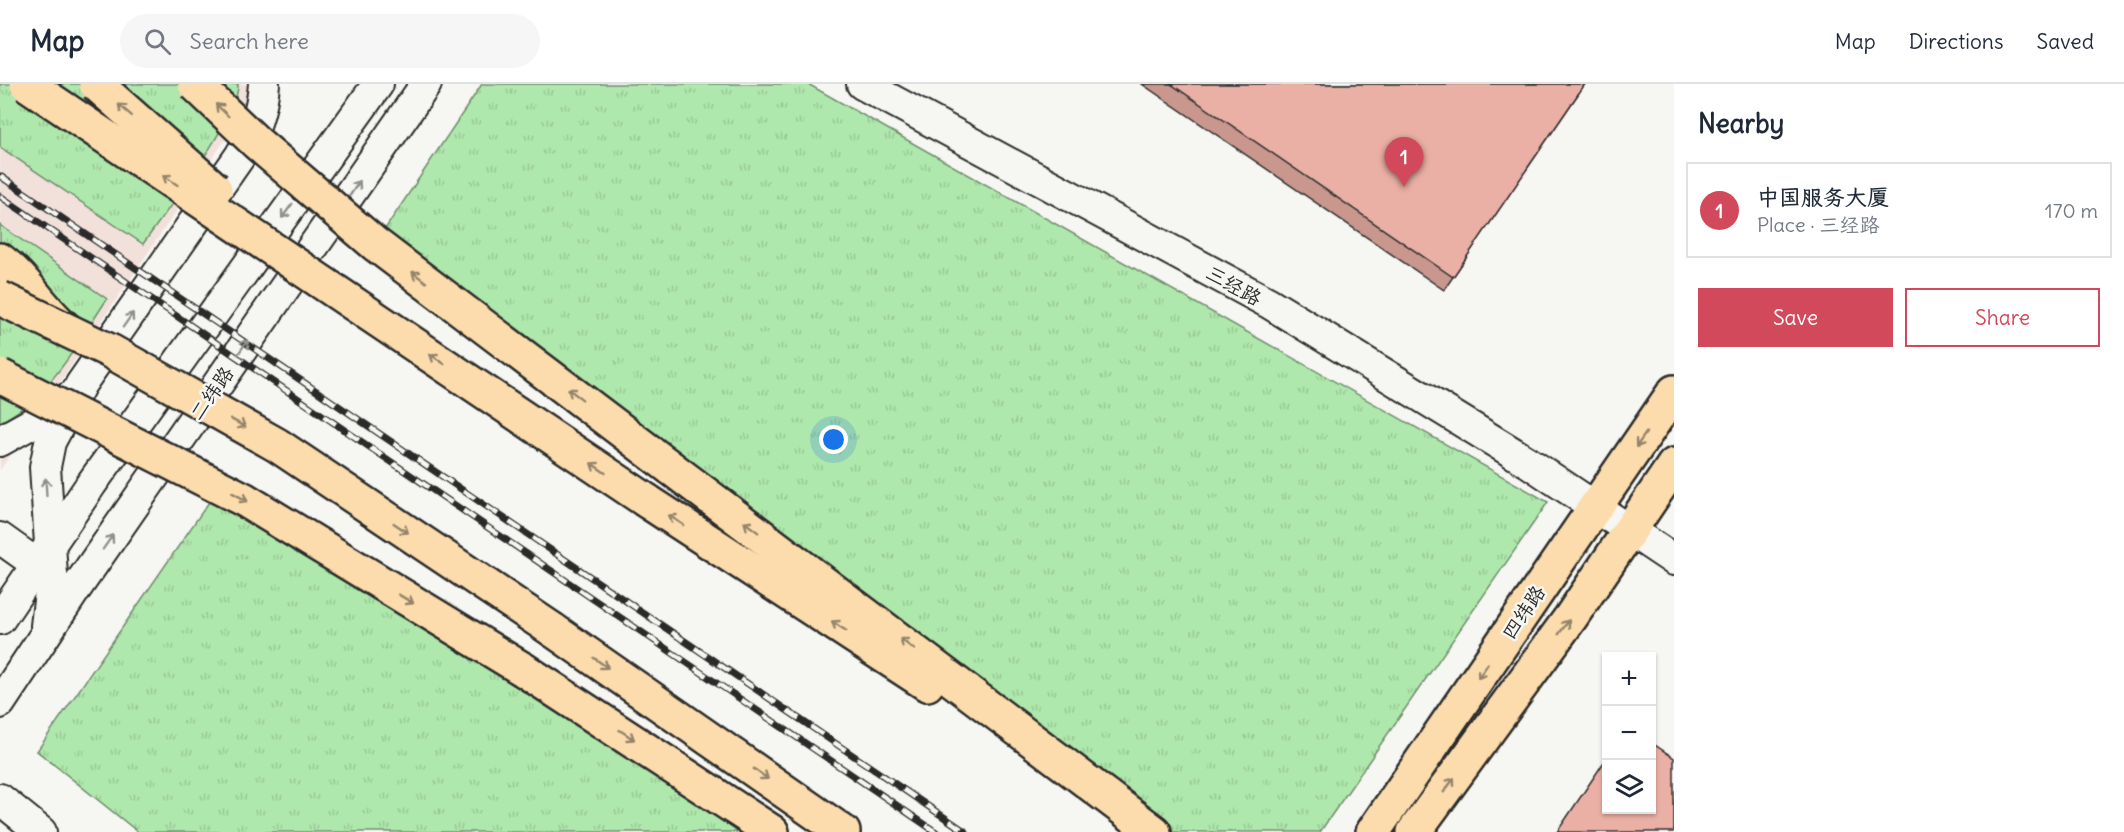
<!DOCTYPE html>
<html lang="en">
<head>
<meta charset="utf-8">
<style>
	body { margin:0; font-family:Delius,"LXGW WenKai TC",sans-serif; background:#f6f6f7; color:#1f2937 }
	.controls { position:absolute; right:18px; bottom:18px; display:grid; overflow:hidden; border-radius:0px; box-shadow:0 2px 4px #0004 }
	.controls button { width:54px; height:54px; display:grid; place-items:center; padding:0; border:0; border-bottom:2px solid #e0e1e3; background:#fff; color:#1f2937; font:30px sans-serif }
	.you { position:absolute; left:834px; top:356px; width:21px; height:21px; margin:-15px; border:4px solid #fff; border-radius:50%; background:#1a73e8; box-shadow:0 0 0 9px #1a73e833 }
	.badge { display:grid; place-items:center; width:39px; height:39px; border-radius:50%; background:#d1495b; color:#fff; font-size:20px; font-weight:700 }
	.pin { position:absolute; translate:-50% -50px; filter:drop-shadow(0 2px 3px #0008) }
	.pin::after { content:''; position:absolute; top:32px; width:21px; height:18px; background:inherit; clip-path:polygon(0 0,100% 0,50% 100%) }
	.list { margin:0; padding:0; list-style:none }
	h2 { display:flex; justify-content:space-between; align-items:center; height:78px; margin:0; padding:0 24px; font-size:26px }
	h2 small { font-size:20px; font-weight:400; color:#747a83 }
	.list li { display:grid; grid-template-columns:39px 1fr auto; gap:18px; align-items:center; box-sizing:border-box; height:96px; margin:0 12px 12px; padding:0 12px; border:2px solid #e0e1e3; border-radius:0px }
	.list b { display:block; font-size:22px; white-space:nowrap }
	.list p { margin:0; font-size:20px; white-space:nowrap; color:#747a83 }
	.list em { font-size:20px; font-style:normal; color:#747a83 }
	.actions { display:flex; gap:12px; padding:18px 24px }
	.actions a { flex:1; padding:14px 0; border:2px solid #d1495b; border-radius:0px; text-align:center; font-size:21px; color:#d1495b }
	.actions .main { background:#d1495b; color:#fff }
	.icon { flex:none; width:33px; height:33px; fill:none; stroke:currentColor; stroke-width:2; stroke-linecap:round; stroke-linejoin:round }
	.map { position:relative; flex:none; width:1674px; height:748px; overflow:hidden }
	header { display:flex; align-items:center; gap:36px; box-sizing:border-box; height:84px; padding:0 30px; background:#fff; border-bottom:2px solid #e0e1e3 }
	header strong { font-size:28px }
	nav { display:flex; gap:33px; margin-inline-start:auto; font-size:21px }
	.search { width:420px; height:54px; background:#f6f6f7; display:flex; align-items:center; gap:15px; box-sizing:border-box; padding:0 21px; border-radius:33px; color:#747a83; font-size:22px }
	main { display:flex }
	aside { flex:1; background:#fff }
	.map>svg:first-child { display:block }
	.built { fill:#f2e1db }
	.grass { fill:url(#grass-tufts); stroke:#6d8a6c; stroke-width:1.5 }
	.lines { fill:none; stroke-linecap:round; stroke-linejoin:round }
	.secondary-casing { stroke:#2b2b2b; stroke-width:34 }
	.primary-casing { stroke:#2b2b2b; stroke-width:38 }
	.highway-casing { stroke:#2b2b2b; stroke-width:38 }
	.secondary { stroke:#f6f6f2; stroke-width:30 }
	.primary { stroke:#fcdcac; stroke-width:33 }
	.highway { stroke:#fcdcac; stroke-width:33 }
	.rail-casing { stroke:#2b2b2b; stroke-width:7 }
	.rail { stroke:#f6f6f2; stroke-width:4.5; stroke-dasharray:14; stroke-linecap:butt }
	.highway-bridge-casing { stroke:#2b2b2b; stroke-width:38; stroke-linecap:butt }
	.highway-bridge { stroke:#fcdcac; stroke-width:33 }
	.wall { fill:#c9978e; stroke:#2b2b2b; stroke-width:1.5 }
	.building { fill:#eab0a5; stroke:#2b2b2b; stroke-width:1.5 }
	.oneway { stroke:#94846c }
	.oneway2 { stroke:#90908e }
	.labels { text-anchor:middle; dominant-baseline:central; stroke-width:5; stroke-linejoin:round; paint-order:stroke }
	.street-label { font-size:20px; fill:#2b2b2b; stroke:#f6f6f2 }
</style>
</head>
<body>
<header>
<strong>Map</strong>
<div class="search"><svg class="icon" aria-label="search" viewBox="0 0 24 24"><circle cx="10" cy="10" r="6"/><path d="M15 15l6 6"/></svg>Search here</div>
<nav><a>Map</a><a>Directions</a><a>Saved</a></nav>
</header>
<main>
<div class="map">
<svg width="1674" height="748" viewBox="0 0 1674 748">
	<defs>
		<pattern id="grass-tufts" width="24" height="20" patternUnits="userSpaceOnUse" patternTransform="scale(1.5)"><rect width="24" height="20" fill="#afe8ac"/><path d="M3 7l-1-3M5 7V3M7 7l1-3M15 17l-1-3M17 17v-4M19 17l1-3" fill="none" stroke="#97c794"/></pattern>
	</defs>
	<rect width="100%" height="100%" fill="#f6f6f2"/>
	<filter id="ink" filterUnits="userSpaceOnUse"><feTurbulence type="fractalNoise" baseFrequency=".0167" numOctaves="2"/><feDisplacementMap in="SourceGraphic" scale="12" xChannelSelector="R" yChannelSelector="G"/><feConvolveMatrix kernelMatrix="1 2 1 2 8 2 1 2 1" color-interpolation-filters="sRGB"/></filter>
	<g filter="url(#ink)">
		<!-- built -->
		<polygon class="built" points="0,0 263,0 0,386"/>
		<!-- grass -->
		<g class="grass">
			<path d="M 0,0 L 238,0 C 240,32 164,130 143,160 L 0,63 Z"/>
			<polygon points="482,0 808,0 1548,418 1320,748 1154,748 375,160"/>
			<path d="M 0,141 L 107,215 C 78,259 50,313 0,338 Z"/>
			<polygon points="220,402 772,748 138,748 37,667"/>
		</g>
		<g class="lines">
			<defs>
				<g id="secondary">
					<polyline points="862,0 1269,219 1528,378 1674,476"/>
					<polyline points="0,357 43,333 68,314"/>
					<polyline points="0,454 52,491"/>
					<polyline points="0,535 92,399 378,0"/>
					<path d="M 46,542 L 52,491 L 45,383 L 50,358 L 81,300 L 240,72 C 254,49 262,27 264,0"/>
					<polyline points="0,619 75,506 426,0"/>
					<polyline points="0,715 41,748"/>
				</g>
				<g id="primary">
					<polyline points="1373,748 1674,308"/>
					<polyline points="1414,748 1571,533 1674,381"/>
				</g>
				<g id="highway">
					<path d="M 0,176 C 26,195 41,224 66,245"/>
					<polyline points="671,384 1154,748"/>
					<polyline points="647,417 927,600"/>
					<polyline points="553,546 843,748"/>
					<polyline points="524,586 772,748"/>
				</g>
			</defs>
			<!-- secondary casing -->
			<use href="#secondary" class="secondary-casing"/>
			<!-- primary casing -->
			<use href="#primary" class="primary-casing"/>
			<!-- highway casing -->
			<use href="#highway" class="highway-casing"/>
			<!-- secondary -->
			<use href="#secondary" class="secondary"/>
			<!-- primary -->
			<use href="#primary" class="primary"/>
			<!-- highway -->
			<use href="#highway" class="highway"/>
			<defs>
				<g id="rail">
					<polyline points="0,92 966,748"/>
					<polyline points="0,112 936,748"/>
				</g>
			</defs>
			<!-- rail casing -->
			<use href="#rail" class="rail-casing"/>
			<!-- rail -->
			<use href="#rail" class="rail"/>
			<defs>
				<g id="highway-bridge">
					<polyline points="27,0 647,417"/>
					<polyline points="96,0 215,105"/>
					<polyline points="195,0 257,59 375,160 671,384"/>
					<polyline points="0,214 110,267 277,361 553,546"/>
					<polyline points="0,292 245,416 524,586"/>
				</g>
			</defs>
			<!-- highway-bridge casing -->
			<use href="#highway-bridge" class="highway-bridge-casing"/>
			<!-- highway-bridge -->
			<use href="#highway-bridge" class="highway-bridge"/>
		</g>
		<!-- wall -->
		<polygon class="wall" points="1142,0 1585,0 1444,206"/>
		<!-- building -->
		<g class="building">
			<polygon points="1171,0 1585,0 1453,193"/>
			<polygon points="1652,659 1674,674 1674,746 1673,748 1557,748 1606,675 1606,726 1652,726"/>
		</g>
		<!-- one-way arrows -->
		<defs><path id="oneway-shaft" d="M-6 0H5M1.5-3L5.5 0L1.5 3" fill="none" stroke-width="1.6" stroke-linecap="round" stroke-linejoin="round" transform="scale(1.5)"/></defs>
		<g class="oneway">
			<use href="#oneway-shaft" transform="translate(125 26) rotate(-139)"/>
			<use href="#oneway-shaft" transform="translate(222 26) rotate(-136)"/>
			<use href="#oneway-shaft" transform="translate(170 96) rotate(-146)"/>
			<use href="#oneway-shaft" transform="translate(419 193) rotate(-143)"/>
			<use href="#oneway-shaft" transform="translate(437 275) rotate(-146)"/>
			<use href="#oneway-shaft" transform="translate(575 310) rotate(-143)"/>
			<use href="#oneway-shaft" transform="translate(238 339) rotate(29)"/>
			<use href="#oneway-shaft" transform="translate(1641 356) rotate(125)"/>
			<use href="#oneway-shaft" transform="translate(598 384) rotate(-146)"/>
			<use href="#oneway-shaft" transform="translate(240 413) rotate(29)"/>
			<use href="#oneway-shaft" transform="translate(676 436) rotate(-147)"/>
			<use href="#oneway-shaft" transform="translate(751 443) rotate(-143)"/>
			<use href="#oneway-shaft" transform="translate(401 444) rotate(34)"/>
			<use href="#oneway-shaft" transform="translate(406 515) rotate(31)"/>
			<use href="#oneway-shaft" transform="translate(839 542) rotate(-147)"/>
			<use href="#oneway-shaft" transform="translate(1564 543) rotate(-54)"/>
			<use href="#oneway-shaft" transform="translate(907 560) rotate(-143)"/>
			<use href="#oneway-shaft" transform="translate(601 579) rotate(35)"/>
			<use href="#oneway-shaft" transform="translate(1483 587) rotate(124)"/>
			<use href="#oneway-shaft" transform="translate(627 651) rotate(33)"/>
			<use href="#oneway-shaft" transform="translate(761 690) rotate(35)"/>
			<use href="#oneway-shaft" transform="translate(1449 701) rotate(-54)"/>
		</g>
		<g class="oneway2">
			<use href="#oneway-shaft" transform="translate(355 104) rotate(-56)"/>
			<use href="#oneway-shaft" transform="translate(287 127) rotate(126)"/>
			<use href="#oneway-shaft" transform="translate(128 236) rotate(-55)"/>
			<use href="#oneway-shaft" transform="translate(243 263) rotate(-55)"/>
			<use href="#oneway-shaft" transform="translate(46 403) rotate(-93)"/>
			<use href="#oneway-shaft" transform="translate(108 458) rotate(-55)"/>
		</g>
	</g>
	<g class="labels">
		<!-- street labels -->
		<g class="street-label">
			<text transform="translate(1234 201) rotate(29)">三经路</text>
			<text transform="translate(211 309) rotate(-55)">二纬路</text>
			<text transform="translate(1523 528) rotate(-56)">四纬路</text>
		</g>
	</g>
</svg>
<div class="controls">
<button>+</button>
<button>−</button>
<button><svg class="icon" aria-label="layers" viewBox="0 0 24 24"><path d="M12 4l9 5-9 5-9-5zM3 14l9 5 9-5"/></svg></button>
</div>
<div class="you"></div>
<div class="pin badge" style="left:1404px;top:103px">1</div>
</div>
<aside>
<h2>Nearby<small></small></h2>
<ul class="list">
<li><span class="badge">1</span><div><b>中国服务大厦</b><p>Place · 三经路</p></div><em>170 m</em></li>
</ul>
<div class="actions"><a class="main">Save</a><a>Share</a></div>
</aside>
</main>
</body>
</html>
